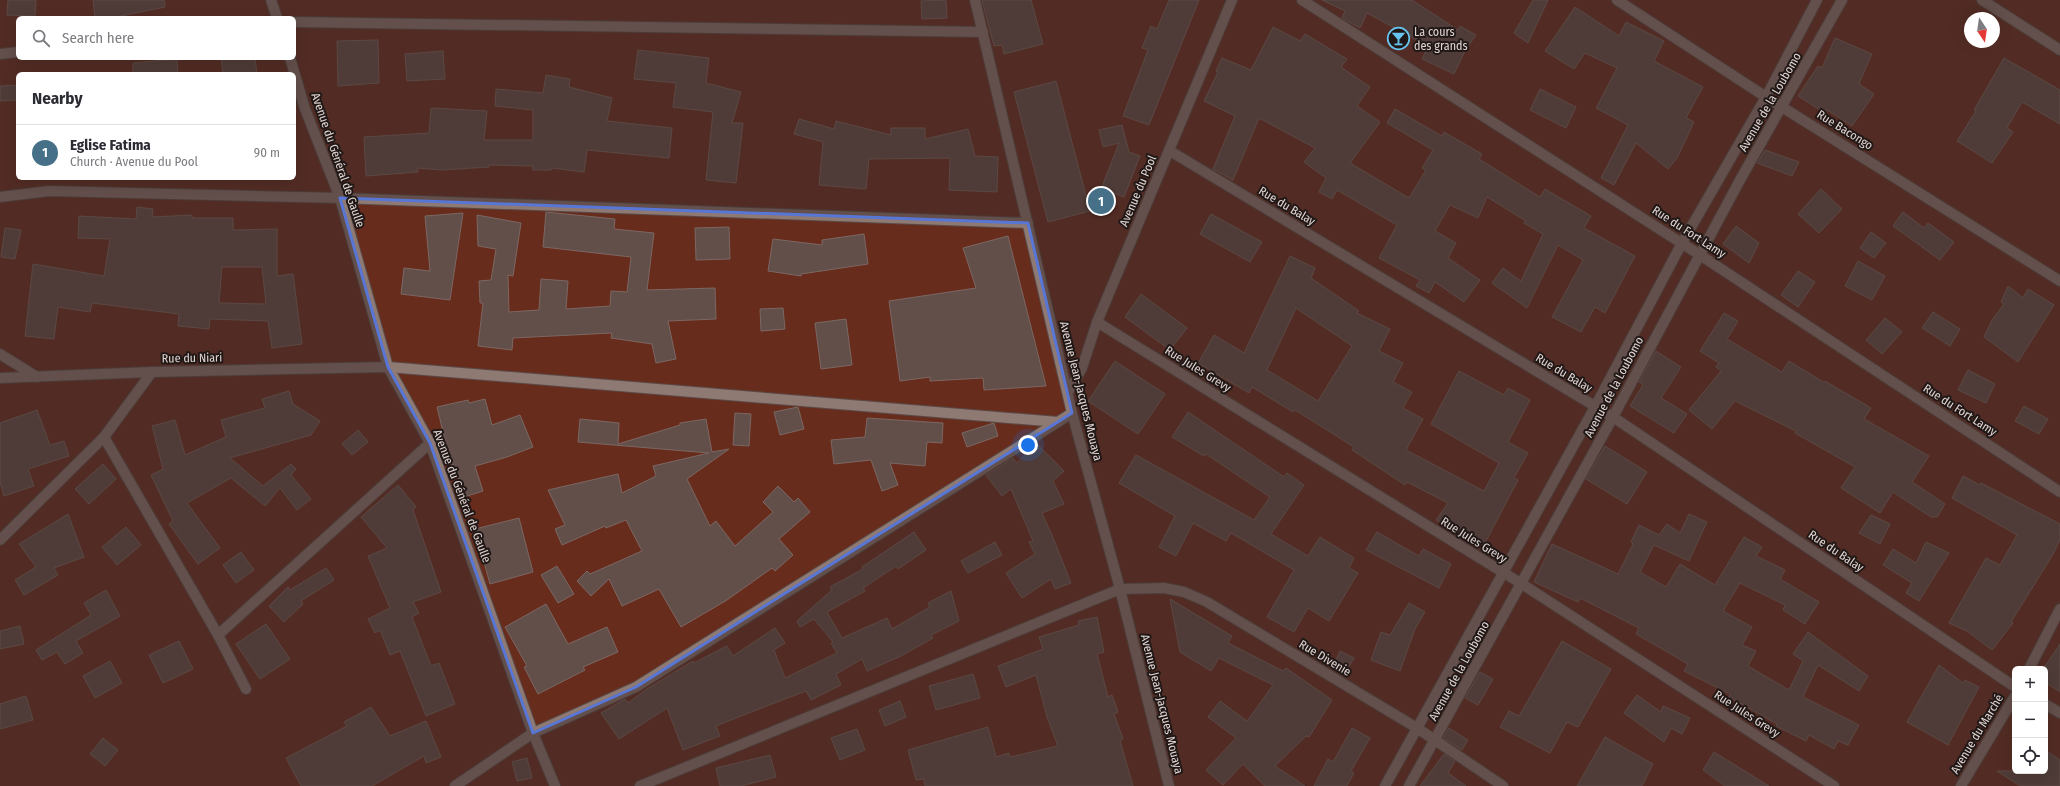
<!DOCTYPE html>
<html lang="en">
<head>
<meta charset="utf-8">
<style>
	body { margin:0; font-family:"Fira Sans Condensed",sans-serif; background:#f7f7f7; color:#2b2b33 }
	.controls { position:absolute; right:12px; bottom:12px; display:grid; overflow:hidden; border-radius:6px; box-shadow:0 4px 16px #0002 }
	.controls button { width:36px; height:36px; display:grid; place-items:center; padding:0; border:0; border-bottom:1px solid #e1e1e2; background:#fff; color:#2b2b33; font:20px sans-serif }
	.compass { position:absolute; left:1964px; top:12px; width:36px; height:36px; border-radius:50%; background:#fff; box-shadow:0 4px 16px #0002; rotate:167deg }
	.you { position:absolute; left:1028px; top:445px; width:14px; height:14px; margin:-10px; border:3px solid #fff; border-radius:50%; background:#1a73e8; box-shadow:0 0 0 6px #1a73e833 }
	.badge { display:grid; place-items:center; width:26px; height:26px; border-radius:50%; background:#467088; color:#fff; font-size:13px; font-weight:700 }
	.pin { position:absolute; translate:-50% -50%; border:2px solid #fff; box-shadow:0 1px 4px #0006 }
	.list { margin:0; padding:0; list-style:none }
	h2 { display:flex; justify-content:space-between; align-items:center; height:52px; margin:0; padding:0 16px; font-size:17px }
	h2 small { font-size:13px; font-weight:400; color:#7c7c81 }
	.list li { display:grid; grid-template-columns:26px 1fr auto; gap:12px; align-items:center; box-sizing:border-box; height:56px; padding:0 16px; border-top:1px solid #e1e1e2 }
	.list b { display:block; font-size:15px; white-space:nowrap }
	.list p { margin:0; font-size:13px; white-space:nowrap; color:#7c7c81 }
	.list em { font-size:13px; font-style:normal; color:#7c7c81 }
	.icon { flex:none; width:22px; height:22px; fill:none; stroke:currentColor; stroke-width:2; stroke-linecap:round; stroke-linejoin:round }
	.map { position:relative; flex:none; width:2060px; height:786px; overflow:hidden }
	.search { position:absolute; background:#fff; box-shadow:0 4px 16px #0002; left:16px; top:16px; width:280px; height:44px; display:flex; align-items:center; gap:10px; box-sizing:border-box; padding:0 14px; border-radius:6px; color:#7c7c81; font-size:15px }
	.panel { position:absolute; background:#fff; box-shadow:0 4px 16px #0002; left:16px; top:72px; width:280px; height:108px; border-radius:6px }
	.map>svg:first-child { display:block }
	.green { fill:#682c1d; fill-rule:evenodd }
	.building { fill:#634f4a; stroke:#7c6762; fill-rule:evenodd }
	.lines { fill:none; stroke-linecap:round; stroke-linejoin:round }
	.street-casing { stroke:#5a4b48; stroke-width:12 }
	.secondary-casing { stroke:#5a4b48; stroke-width:12 }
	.street { stroke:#8e7973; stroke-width:10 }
	.secondary { stroke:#8e7973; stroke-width:10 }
	.marked { fill:none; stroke:#5876d6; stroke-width:3; stroke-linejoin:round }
	.labels { text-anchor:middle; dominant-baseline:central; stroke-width:4; stroke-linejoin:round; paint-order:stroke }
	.poi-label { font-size:12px; fill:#e1d5d2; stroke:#201816; text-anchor:start }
	.street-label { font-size:12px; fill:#e1d5d2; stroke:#201816 }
</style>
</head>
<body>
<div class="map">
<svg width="2060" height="786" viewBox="0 0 2060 786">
	<rect width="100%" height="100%" fill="#3f2e29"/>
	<!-- green -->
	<path class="green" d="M 0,0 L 2060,0 L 2060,786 L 0,786 ZM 18,18 L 294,18 L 294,58 L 18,58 ZM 1970,18 L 1994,18 L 1994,42 L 1970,42 ZM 18,74 L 294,74 L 294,178 L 18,178 ZM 2015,669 L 2045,669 L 2045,771 L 2015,771 Z"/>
	<!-- building -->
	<g class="building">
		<polygon points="8,0 36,0 35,16 7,15"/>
		<polygon points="93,0 164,0 165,7 111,18 95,18"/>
		<polygon points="946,0 947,18 922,19 921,1"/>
		<polygon points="982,0 1031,0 1043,44 1004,54 1002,45 994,46"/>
		<polygon points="1169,0 1199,0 1149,125 1123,116 1148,50 1142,48 1151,26 1157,29"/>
		<polygon points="1322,0 1412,0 1458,30 1460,26 1476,35 1466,49 1454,74 1422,59 1428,46 1367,13 1360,28 1342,18 1345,11"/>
		<polygon points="1533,0 1548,0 1528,43 1514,33"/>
		<polygon points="1575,7 1619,36 1626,22 1664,41 1654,61 1703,87 1686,118 1694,122 1677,158 1668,169 1636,143 1614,185 1601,178 1628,125 1596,108 1617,68 1585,53 1574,69 1545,51"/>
		<polygon points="1273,27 1300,41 1305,34 1347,59 1341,67 1370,87 1357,106 1380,122 1350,163 1409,198 1426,170 1422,168 1433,150 1387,123 1395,109 1442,136 1444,132 1482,154 1479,159 1540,197 1545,189 1591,216 1584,228 1635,256 1605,313 1595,307 1581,332 1552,317 1583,260 1558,245 1527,308 1492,283 1503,268 1521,281 1543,234 1524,223 1526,221 1487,197 1478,218 1450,205 1435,231 1456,243 1448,258 1480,280 1464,302 1435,282 1429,293 1416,286 1420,280 1379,258 1397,225 1337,190 1332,199 1319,192 1326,178 1304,162 1315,148 1259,118 1233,180 1213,169 1235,116 1204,101 1218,72 1216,71 1222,58 1251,70"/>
		<polygon points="1835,38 1872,54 1859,84 1874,94 1852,126 1827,110 1825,113 1798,96 1818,66 1822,68"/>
		<polygon points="378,40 379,83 338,86 337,41"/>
		<polygon points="638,50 709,58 706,83 741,92 732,123 743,123 736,183 706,180 713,112 673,107 676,83 634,79"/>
		<polygon points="443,51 445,79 407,81 405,54"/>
		<polygon points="221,58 255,58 257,74 223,74"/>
		<polygon points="2004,58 2060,90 2060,124 2022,102 2007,128 2013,132 1992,163 1957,141 1976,111 1974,110"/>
		<polygon points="177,59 178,74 133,74 133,63"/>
		<polygon points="546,75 570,79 569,87 612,98 607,121 672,128 669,158 587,150 584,172 551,168 551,170 533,170 533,166 489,165 489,167 441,170 417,168 418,172 366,176 364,137 429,133 431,108 487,111 484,140 533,140 533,110 495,106 496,89 543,93"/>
		<polygon points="1056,81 1090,211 1048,222 1014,92"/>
		<polygon points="18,85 18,100 0,101 0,86"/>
		<polygon points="1540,89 1576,107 1566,128 1530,110"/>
		<polygon points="799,119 834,129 836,121 891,135 891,128 925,128 925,139 968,129 975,156 998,157 997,192 949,190 950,158 869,159 866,189 819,185 823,142 794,134"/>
		<polygon points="1122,125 1129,152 1140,156 1124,197 1101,189 1119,143 1103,147 1099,130"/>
		<polygon points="1765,150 1799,162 1792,176 1757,163"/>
		<polygon points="1821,189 1842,209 1819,233 1798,214"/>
		<path d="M 137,207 L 153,209 L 152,217 L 192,215 L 192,218 L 233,218 L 233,230 L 277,229 L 277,276 L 293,274 L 302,344 L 272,348 L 268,321 L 210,319 L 209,329 L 178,326 L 179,314 L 92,303 L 90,312 L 58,307 L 54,339 L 25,336 L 33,264 L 104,276 L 110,239 L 78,238 L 79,216 L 136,219 ZM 222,267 L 262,267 L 266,304 L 219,303 Z"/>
		<polygon points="546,212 615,219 614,229 654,233 647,290 715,288 716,319 668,321 676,359 656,363 652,344 611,338 612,333 513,338 512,350 478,346 483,303 480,303 479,281 491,280 496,249 478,246 477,215 521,223 513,276 508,275 509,312 539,310 541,279 568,281 566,309 610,306 611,291 627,292 631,257 543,247"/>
		<polygon points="1903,212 1924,228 1928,223 1954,242 1940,260 1893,226"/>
		<polygon points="463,213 450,300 401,294 404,268 430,271 425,216"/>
		<polygon points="1211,214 1262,242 1250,262 1200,234"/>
		<polygon points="1736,226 1759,243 1749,263 1723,244"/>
		<polygon points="729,227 730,259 696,260 695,228"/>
		<polygon points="5,228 21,230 15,259 1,257"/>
		<polygon points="1871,232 1886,243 1874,258 1860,248"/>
		<polygon points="864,234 868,264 801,274 801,276 768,271 773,239 822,245 822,240"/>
		<polygon points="1008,236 1046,386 984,390 983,378 930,381 930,377 900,381 889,301 976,288 963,248"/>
		<path d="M 1290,256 L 1315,268 L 1311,278 L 1359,311 L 1357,313 L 1390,329 L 1379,351 L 1403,363 L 1393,382 L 1412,392 L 1403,408 L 1423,419 L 1406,450 L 1484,491 L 1499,463 L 1431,424 L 1459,371 L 1504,395 L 1508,388 L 1530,400 L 1508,442 L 1528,453 L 1514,478 L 1518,480 L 1484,545 L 1436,520 L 1448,503 L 1407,482 L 1405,485 L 1352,450 L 1354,447 L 1295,410 L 1293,412 L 1252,387 L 1249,393 L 1198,363 L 1214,335 L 1244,353 ZM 1296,308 L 1352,346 L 1318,401 L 1267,370 Z"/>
		<polygon points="1858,261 1885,276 1872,300 1845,286"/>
		<polygon points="1798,271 1815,282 1798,307 1781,295"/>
		<polygon points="2008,286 2023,298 2028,289 2054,305 2018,362 1984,337 1992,320 2004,304 2001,302"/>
		<polygon points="1141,294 1187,328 1170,350 1125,317"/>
		<polygon points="783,308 785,329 761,331 760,309"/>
		<polygon points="1933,312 1960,329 1950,346 1922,328"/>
		<polygon points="1724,313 1738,321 1727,339 1782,372 1789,361 1825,383 1825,381 1871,408 1864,419 1929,456 1912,482 1945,504 1937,517 1931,517 1893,492 1880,513 1841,488 1855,467 1795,433 1796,431 1735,401 1712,429 1689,410 1721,371 1716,367 1719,363 1700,351"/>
		<polygon points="1885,318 1902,332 1882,354 1866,340"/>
		<polygon points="846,319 852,365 821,369 815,323"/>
		<polygon points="1656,351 1681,367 1661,398 1687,414 1674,433 1630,406 1643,385 1639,382"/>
		<polygon points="1115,361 1165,394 1138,434 1088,401"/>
		<polygon points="1968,370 1995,384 1986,403 1958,390"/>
		<polygon points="289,391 293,404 320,421 311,435 230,458 263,486 291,464 296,469 291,475 311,499 297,510 280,488 265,506 231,478 187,503 220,548 198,564 169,524 173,521 151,475 163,469 152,426 175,420 185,455 226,437 221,420 265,408 262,399"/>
		<polygon points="485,399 492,425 520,415 533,447 507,457 475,466 483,491 464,497 453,464 451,465 437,407 468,400 469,403"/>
		<polygon points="2024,406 2048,419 2039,434 2015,421"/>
		<polygon points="798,407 804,429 780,435 774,412"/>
		<polygon points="37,410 50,445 64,441 69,456 28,469 34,486 4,496 0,482 0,423"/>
		<polygon points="1188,412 1284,477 1287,473 1304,485 1271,534 1308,556 1320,537 1354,558 1349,568 1358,573 1329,621 1308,608 1294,632 1267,617 1294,570 1231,533 1226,541 1193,523 1176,556 1159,547 1175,516 1119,483 1136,455 1254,520 1270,497 1206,454 1204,456 1172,437"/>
		<polygon points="735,413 751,414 749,446 733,445"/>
		<polygon points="867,418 943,423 942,443 927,442 925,466 890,463 898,485 882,491 871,460 834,464 831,440 865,437"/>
		<polygon points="580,419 619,423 618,444 680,425 680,423 706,419 712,452 729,449 687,479 710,526 716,521 735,546 773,512 763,502 778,486 794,502 798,498 810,512 779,539 793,555 775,571 772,568 727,600 681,627 659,589 622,606 609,579 591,596 577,581 587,571 590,574 642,551 626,520 606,528 605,526 562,545 555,529 565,525 548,490 618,474 622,493 656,476 653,466 709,453 578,442"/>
		<polygon points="994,423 998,436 967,447 962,433"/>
		<polygon points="358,430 368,442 352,455 342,444"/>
		<polygon points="1036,443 1064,471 1053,481 1064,504 1042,513 1054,540 1071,583 1055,589 1051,579 1022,598 1006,573 1035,554 1029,542 1033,541 1011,489 1002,496 986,475 1013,458 1017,463"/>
		<polygon points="1605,446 1647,472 1627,504 1586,479"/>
		<polygon points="103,464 116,479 89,504 75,489"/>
		<polygon points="1963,476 1980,485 1981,483 2060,524 2060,540 2052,556 2011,622 2013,623 1992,650 1967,631 1949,623 1986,558 2000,565 2017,535 1952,498"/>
		<polygon points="398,485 416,507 413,510 441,592 413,602 419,613 412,617 431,666 439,663 455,704 426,716 400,651 390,655 380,630 375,633 368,619 390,608 368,556 387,548 361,517"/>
		<polygon points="68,514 84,557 54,568 58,575 24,595 15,580 36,567 19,544"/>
		<polygon points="1689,514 1707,522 1689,561 1654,545 1640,572 1666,587 1680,564 1715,585 1744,537 1762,547 1756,556 1785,570 1780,579 1819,602 1805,624 1783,610 1785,605 1740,583 1723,611 1752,627 1742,645 1756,651 1748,666 1789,690 1803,661 1793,654 1808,632 1868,676 1859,691 1818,665 1803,697 1859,725 1848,745 1838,741 1834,749 1809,735 1806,741 1776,726 1777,724 1729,697 1730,694 1684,671 1688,664 1636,634 1639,628 1580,598 1578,602 1534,582 1552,544 1618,574 1633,544 1631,542 1639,525 1659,535 1667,524 1680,533"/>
		<polygon points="1871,515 1890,524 1880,544 1859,533"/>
		<polygon points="519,518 533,572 490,584 475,529"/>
		<polygon points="126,527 141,545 117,565 102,547"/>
		<polygon points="914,532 926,550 898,569 896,566 863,588 865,591 827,612 842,638 887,618 892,629 930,607 928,603 951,591 959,621 931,635 933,638 901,656 867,671 862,659 836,674 841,685 811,700 806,691 764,707 716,726 720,736 683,750 667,708 619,739 601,713 625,699 628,703 647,689 693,661 694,663 727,646 733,656 775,628 785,643 774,650 785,678 837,653 831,643 833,642 814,619 800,627 797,621 832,590 830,587 863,569 862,567"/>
		<polygon points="1377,532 1419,556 1423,549 1451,564 1439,588 1366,550"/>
		<polygon points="995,542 1002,555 968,573 961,561"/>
		<polygon points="1926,542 1949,553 1919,601 1906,593 1912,583 1883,565 1893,549 1916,563"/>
		<polygon points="241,552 254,570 236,583 223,565"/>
		<polygon points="557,566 574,594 558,603 541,575"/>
		<polygon points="326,568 334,580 301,601 303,604 284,622 269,606 288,587 290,590"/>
		<polygon points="106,590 120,616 76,641 83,653 65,664 57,652 42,660 36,650 91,615 84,603"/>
		<polygon points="1170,599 1232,636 1228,643 1283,671 1286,668 1332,700 1309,737 1306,736 1275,766 1305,786 1265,786 1243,764 1223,785 1206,770 1236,738 1208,717 1220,701 1247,721 1273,685 1219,658 1211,671 1180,652"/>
		<polygon points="1409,603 1425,612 1415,629 1400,671 1371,660 1381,632 1390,635"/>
		<polygon points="546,604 568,644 607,627 618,652 583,667 585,670 538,694 524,667 527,666 505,627"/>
		<polygon points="1097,617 1104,652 1097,654 1108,697 1112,695 1118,712 1114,714 1123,739 1120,741 1133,786 925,786 924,779 916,780 908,750 988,727 996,757 1009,753 1010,757 1058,746 1047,717 1036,675 1006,687 998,666 1043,649 1039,637 1079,625 1078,621"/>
		<polygon points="266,624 290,659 260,679 236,644"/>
		<polygon points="20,626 24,644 0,649 0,631"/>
		<polygon points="179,641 193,669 163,683 149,655"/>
		<polygon points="1562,641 1611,669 1578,727 1567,722 1550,753 1500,727 1509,711 1519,716"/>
		<polygon points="2060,644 2060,692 2045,682 2045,666"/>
		<polygon points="1340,651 1354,658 1347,670 1334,664"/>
		<polygon points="110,661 122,683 95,698 83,676"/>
		<polygon points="1939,665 1963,683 1965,680 1979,687 1948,745 1907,722"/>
		<polygon points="1480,672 1493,679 1478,705 1465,698"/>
		<polygon points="973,674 980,698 936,710 929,686"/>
		<polygon points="1637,695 1661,712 1663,706 1690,718 1682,734 1671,728 1664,742 1624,713"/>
		<polygon points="26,696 33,720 0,729 0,704"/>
		<polygon points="900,701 906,717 885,726 879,710"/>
		<polygon points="371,707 390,736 426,721 441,757 426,763 424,756 372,786 301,786 286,758 347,726 344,722"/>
		<polygon points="1352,728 1370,738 1351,771 1354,773 1347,786 1314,786 1328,759 1333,762"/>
		<polygon points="1449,728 1468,740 1462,750 1443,738"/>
		<polygon points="857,729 865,750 840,760 831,738"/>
		<polygon points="1605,737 1653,764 1642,786 1577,786"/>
		<polygon points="103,738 118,750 105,766 90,754"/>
		<polygon points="2045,750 2060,760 2060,786 2020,786 1997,771 2045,771"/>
		<polygon points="1714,752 1769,786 1725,786 1703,770"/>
		<polygon points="1444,754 1455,761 1448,773 1466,786 1420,786"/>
		<polygon points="770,755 776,777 741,786 720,786 716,768"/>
		<polygon points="527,758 532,778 517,781 512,762"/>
	</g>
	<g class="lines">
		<defs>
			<g id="street">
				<polyline points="271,0 277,18"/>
				<polyline points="975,0 1072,413 1120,589 1169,786"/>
				<polyline points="1302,0 1700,255 2060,492"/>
				<polyline points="1617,0 1766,97 2060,281"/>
				<polyline points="1982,0 2060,50"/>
				<polyline points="294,22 983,32"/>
				<polyline points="0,54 18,52"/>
				<polyline points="290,58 305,109 340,198 388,367 430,443 533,733 555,786"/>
				<polyline points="1170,151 1613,417 2015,687"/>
				<polyline points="0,197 49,191 340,198 1028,223"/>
				<polyline points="1097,322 1522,584 1834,786"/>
				<polyline points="0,354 37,377"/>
				<polyline points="0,378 152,372"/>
				<polyline points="1068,392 1082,368 1097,322 1232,0"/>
				<polyline points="104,437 218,635 246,689"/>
				<polyline points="0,540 104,437 152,372 388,367 1058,422 1072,413"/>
				<polyline points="218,635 430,443"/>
				<polyline points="2029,669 2060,609"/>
				<polyline points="2045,704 2060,713"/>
				<polyline points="455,786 533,733 636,687 1058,422"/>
				<polyline points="640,786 1120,589 1164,588 1184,592 1207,602 1417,728 1503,786"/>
				<polyline points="1961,786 2015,696"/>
			</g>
			<g id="secondary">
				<polyline points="1385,786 1595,407 1682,243 1766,97 1817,0"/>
				<polyline points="1409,786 1613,417 1740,180 1842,0"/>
			</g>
		</defs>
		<!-- street casing -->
		<use href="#street" class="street-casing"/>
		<!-- secondary casing -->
		<use href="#secondary" class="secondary-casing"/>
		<!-- street -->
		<use href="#street" class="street"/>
		<!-- secondary -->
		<use href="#secondary" class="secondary"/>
	</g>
	<!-- marked area -->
	<path d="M0 0H2060V786H0ZM 340,198 L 1028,223 L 1072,413 L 636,687 L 533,733 L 430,443 L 388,367 Z" fill="#3f2e29" fill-opacity=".55" fill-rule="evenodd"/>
	<path class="marked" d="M 340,198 L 1028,223 L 1072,413 L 636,687 L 533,733 L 430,443 L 388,367 Z"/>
	<!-- icons -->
	<defs>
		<symbol id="bar-ring" viewBox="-11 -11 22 22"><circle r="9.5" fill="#201816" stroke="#66c4ef" stroke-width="1.5"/><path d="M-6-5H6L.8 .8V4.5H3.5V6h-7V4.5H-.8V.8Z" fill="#66c4ef"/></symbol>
	</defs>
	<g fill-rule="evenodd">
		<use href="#bar-ring" x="1386" y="26" width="25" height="25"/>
	</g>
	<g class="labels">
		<!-- poi labels -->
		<g class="poi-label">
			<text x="1414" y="32">La cours<tspan x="1414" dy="14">des grands</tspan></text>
		</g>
		<!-- street labels -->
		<g class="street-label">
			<text transform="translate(1770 102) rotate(-60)">Avenue de la Loubomo</text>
			<text transform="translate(1845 130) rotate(32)">Rue Bacongo</text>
			<text transform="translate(338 160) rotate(71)">Avenue du Général de Gaulle</text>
			<text transform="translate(1138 191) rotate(-67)">Avenue du Pool</text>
			<text transform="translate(1287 206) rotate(31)">Rue du Balay</text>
			<text transform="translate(1689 232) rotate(33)">Rue du Fort Lamy</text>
			<text transform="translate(192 358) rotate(-1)">Rue du Niari</text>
			<text transform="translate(1198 369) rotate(32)">Rue Jules Grevy</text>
			<text transform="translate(1564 373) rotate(31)">Rue du Balay</text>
			<text transform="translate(1614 387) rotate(-62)">Avenue de la Loubomo</text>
			<text transform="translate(1081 391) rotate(76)">Avenue Jean-Jacques Mouaya</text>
			<text transform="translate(1960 410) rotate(33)">Rue du Fort Lamy</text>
			<text transform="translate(462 496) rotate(69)">Avenue du Général de Gaulle</text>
			<text transform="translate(1474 540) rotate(32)">Rue Jules Grevy</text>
			<text transform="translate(1836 551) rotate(34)">Rue du Balay</text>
			<text transform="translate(1325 658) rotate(31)">Rue Divenie</text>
			<text transform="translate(1459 671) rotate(-61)">Avenue de la Loubomo</text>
			<text transform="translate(1162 704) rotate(76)">Avenue Jean-Jacques Mouaya</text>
			<text transform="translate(1747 714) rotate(33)">Rue Jules Grevy</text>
			<text transform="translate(1977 734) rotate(-59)">Avenue du Marché</text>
		</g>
	</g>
</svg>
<div class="controls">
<button>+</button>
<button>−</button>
<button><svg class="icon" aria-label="locate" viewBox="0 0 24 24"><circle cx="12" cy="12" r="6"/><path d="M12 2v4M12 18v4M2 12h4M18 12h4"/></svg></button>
</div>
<svg class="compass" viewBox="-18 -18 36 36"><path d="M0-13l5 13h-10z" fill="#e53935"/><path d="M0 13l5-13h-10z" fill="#7c7c81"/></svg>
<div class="you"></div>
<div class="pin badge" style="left:1101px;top:201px">1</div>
<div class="search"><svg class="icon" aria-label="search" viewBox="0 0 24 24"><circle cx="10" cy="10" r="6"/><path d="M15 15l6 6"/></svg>Search here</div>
<section class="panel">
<h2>Nearby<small></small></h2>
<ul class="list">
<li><span class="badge">1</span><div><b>Eglise Fatima</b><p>Church · Avenue du Pool</p></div><em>90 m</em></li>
</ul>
</section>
</div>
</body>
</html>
